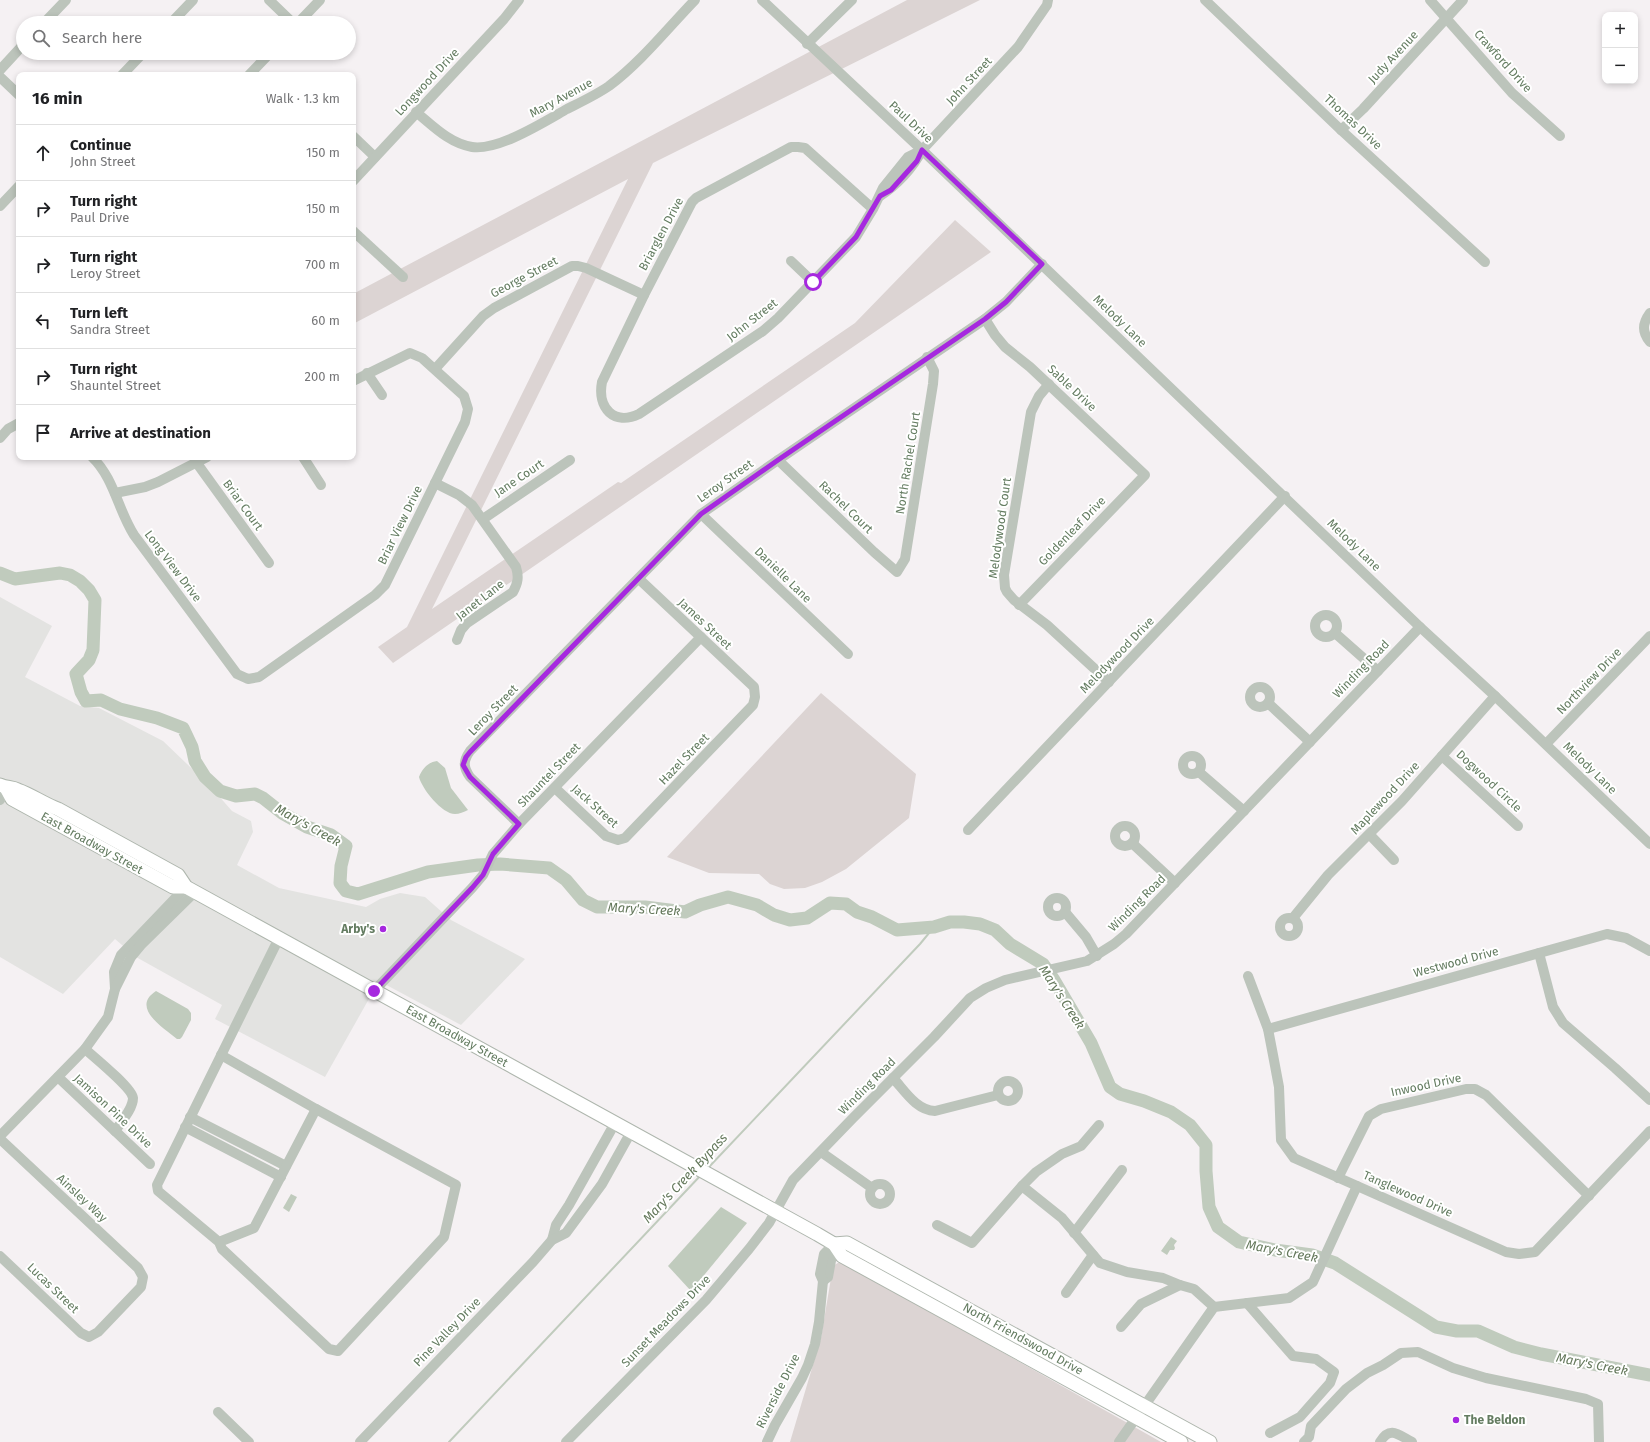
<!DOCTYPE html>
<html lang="en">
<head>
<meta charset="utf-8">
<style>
	body { margin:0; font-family:"Fira Sans",sans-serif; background:#f6f6f6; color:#202124 }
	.controls { position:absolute; right:12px; top:12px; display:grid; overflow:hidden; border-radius:8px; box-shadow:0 2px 6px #0003 }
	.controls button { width:36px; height:36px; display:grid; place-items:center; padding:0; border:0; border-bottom:1px solid #e0e0e0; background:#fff; color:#202124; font:20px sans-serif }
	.stop { position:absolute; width:12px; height:12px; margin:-9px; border:3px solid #a628df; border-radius:50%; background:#fff }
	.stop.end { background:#a628df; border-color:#fff; box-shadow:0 1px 4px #0008 }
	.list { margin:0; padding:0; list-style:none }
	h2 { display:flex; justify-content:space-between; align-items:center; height:52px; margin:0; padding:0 16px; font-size:17px }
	h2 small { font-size:13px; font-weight:400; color:#757577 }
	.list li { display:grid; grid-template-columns:26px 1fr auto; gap:12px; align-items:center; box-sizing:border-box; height:56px; padding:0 16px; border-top:1px solid #e0e0e0 }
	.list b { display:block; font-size:15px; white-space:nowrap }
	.list p { margin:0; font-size:13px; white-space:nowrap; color:#757577 }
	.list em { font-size:13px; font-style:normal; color:#757577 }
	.icon { flex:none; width:22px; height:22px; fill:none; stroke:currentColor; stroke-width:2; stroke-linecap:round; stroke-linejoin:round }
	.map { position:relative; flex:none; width:1650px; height:1442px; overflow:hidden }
	.search { position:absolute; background:#fff; box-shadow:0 2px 6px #0003; left:16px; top:16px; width:340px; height:44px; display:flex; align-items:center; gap:10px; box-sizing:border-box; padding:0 14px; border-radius:22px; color:#757577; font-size:15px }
	.panel { position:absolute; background:#fff; box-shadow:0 2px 6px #0003; left:16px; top:72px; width:340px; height:388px; border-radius:8px }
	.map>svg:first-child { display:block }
	.built { fill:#e3e3e1 }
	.green { fill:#dcd4d3 }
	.water { fill:#c0cbbd }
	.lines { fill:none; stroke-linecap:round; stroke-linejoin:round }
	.stream { stroke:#c0cbbd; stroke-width:2 }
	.river { stroke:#c0cbbd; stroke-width:13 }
	.major-casing { stroke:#aeb6ad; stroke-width:15 }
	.minor { stroke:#bcc4bb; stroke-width:10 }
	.major { stroke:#fff; stroke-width:13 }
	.route { stroke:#a628df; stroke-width:5 }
	.poi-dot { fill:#a628df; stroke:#fff; stroke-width:1.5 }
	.labels { text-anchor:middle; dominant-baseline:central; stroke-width:4; stroke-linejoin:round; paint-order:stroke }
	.street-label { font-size:12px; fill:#647c61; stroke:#fff }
	.poi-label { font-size:12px; font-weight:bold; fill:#647c61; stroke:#fff; text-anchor:end }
	.water-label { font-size:13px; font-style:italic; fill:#64785b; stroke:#fff }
</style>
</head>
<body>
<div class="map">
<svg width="1650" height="1442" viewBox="0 0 1650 1442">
	<rect width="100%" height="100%" fill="#f5f1f3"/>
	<!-- built -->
	<polygon class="built" points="0,597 52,626 25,677 80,706 99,708 163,741 210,786 232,811 251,821 253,832 237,865 279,888 366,907 380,899 400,893 425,897 451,920 525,959 461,1025 379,981 325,1077 215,1019 222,1005 136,957 115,939 63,994 0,957"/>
	<!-- green -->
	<g class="green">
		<polygon points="907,0 980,0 653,163 432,609 618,482 621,483 855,323 955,220 991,252 393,663 378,647 407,627 628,179 353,324 353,294"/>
		<polygon points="821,693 916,774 909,818 846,869 822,882 805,888 784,889 770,884 759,874 709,873 667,857"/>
		<polygon points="841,1261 1161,1442 790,1442 821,1338 833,1266"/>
	</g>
	<!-- water -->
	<g class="water">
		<path d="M 437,761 L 445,768 L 451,788 L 468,810 C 464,812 459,814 455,814 C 442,814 422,789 419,777 C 422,769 428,762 437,761 Z"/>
		<path d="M 156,991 L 188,1009 L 191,1013 L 191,1020 L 182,1037 L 180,1039 L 177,1039 C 164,1028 130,1008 156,991 Z"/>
		<polygon points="291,1194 297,1197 289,1212 283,1208"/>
		<polygon points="721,1207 747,1223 691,1291 668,1266"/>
		<polygon points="1171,1237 1177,1241 1174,1245 1175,1248 1174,1250 1170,1250 1167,1255 1161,1251"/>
	</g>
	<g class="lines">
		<!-- stream -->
		<g class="stream">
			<polyline points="708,1168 920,944 934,927"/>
			<polyline points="449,1442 701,1175"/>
		</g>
		<!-- river -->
		<polyline class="river" points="0,573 15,579 60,573 70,575 80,581 89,590 95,600 93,650 89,660 76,674 81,692 86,701 101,700 120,709 157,718 183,728 192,747 195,761 205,777 220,791 236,796 255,794 263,798 282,813 307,827 331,835 346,846 341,866 340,883 346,891 358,894 428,872 478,865 500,864 549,868 566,880 583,900 597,907 645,907 685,912 700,905 728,897 757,905 774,915 790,920 807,918 830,903 846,904 857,912 872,917 897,930 934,927 950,922 964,922 980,924 995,930 1010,944 1043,964 1054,980 1091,1043 1110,1087 1120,1094 1144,1101 1171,1112 1190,1125 1206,1145 1206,1171 1209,1207 1218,1227 1239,1242 1275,1250 1312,1255 1335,1263 1436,1327 1457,1331 1478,1331 1514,1347 1541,1354 1650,1375"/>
		<defs>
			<g id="major">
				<path d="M 0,785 C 6,788 12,787 18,790 C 32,795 44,804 58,809 L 178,875 L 186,887 L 817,1234 L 834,1244 L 842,1256 L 1181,1442"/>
				<polyline points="6,788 12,799 173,887 186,887"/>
				<polyline points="834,1244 847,1243 1210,1442"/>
			</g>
		</defs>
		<!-- major casing -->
		<use href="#major" class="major-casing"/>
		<!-- minor -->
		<g class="minor">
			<polyline points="269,0 293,23"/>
			<polyline points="762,0 922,150 1420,627 1495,696 1650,844"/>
			<polyline points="1205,0 1341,130 1485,262"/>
			<polyline points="1430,0 1512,93 1560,136"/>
			<polyline points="44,23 66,0"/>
			<polyline points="171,23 193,0"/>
			<polyline points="298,23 320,0"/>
			<polyline points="807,44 852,0"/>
			<polyline points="0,70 23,45"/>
			<polyline points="122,75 143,53"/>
			<polyline points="249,75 270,53"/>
			<polyline points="0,77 19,95"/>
			<path d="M 416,112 C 433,126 449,143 472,147 C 498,151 544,122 567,109 C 581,102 596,95 609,86 C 641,62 667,29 695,0"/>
			<polyline points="1341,130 1363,109 1463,0"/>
			<polyline points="353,136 375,157"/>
			<polyline points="353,181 504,19 519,0"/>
			<path d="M 880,196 C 897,185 913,168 922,150 L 1018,47 L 1047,5 L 1048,0"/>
			<polyline points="0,206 19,186"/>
			<path d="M 873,209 L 805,148 L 798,147 L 791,147 L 696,198 L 692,202 L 644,295 L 602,382 C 597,408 614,426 639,414 L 763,331 L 778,318 L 856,237 L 873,209 L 883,188 L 908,157 L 922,150"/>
			<polyline points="353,231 403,277"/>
			<polyline points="791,261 813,282"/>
			<path d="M 1650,313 C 1642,324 1642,332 1650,342"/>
			<polyline points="985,319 995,335 1005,347 1030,367 1145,475 1019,605"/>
			<polyline points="435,369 483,316 494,308 572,266 578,266 586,268 644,295"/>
			<polyline points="367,373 382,395"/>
			<polyline points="1049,384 1039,396 1031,412 1004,575 1005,588 1007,592 1014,600 1047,625 1109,682"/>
			<polyline points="0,438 8,429 19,423"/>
			<path d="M 92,457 C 114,478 118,510 134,535 L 237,674 L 248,679 L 259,677 L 375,595 L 385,585 L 465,422 L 468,409 L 464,396 L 422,358 L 410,353 L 353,381"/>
			<polyline points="303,457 321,485"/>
			<polyline points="778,460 874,552 897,572 905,559 933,384 934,371 927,357"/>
			<polyline points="196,462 269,563"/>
			<path d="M 435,483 L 459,495 L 472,505 L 516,567 C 519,577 518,583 513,592 L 467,623 L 461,630 L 457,640"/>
			<polyline points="115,493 145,487 158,482 207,457"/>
			<polyline points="701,514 848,654"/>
			<polyline points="483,519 570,460"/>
			<circle cx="1326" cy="626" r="11"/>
			<polyline points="1335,633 1378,671"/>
			<circle cx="1260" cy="697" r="10"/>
			<polyline points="1268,703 1310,742"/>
			<polyline points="1546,744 1650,636"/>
			<circle cx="1192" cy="765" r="9"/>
			<polyline points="1442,756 1518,826"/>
			<polyline points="1199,772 1244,811"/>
			<polyline points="555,788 606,836 618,840 625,838 753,705 755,697 754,687 639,579"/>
			<polyline points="0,800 6,788"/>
			<path d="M 519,824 L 470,777 C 463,767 463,761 470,751 L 701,514 L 778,460 L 985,319 L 1006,302 L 1042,264"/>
			<circle cx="1125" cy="836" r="10"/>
			<polyline points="968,830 1285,496"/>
			<polyline points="1370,835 1394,860"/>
			<polyline points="1132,843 1175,883"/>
			<circle cx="1057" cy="907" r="9"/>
			<polyline points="1065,912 1086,937 1097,956"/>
			<circle cx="1289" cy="927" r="9"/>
			<polyline points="1293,918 1328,875 1402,801 1495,696"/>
			<polyline points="1539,953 1553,1007 1563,1023 1615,1068 1650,1100"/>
			<polyline points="1248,976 1268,1029 1273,1055 1279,1087 1281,1140 1294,1158 1506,1252 1519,1254 1535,1252 1650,1131"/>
			<polyline points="115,989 114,972 121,955 186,887"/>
			<polyline points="374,991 472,888 483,875 493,854 519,824 701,637"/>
			<polyline points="1268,1029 1607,934 1626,938 1650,951"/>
			<path d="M 85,1049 C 94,1057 132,1088 133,1098 C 133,1109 121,1122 115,1131"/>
			<polyline points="221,1055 316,1109"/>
			<polyline points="58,1077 150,1164"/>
			<path d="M 893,1078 C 905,1091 916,1110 935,1111 L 998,1095"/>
			<circle cx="1008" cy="1091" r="10"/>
			<polyline points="190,1117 286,1166"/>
			<polyline points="185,1127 281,1177"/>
			<polyline points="0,1136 85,1049 108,1017 115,989 131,957 141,945 195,892"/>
			<polyline points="0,1139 138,1268 143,1277 141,1287 98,1332 89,1337 81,1333 0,1256"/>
			<polyline points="821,1152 872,1188"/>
			<polyline points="1338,1178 1369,1116 1381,1109 1466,1089 1475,1089 1486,1095 1589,1196"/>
			<circle cx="880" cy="1194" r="10"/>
			<polyline points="1022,1186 1062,1218 1100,1263 1127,1272 1163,1278 1180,1285"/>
			<polyline points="937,1225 972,1243 1022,1186 1036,1172 1062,1154 1081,1146 1099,1125"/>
			<polyline points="1074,1233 1122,1170"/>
			<polyline points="552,1240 556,1225 569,1205 615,1123"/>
			<polyline points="219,1242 222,1249 329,1349 338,1351 444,1237 456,1185 316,1109 254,1228 219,1242 158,1191 157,1185 279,938"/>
			<polyline points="823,1281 828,1277 834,1244"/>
			<polyline points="1066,1293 1093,1255"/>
			<polyline points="1247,1303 1293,1356 1316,1359 1334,1372 1330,1383 1300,1417 1270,1433"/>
			<polyline points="1121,1327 1141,1304 1180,1285 1194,1289 1214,1307"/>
			<polyline points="218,1412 249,1442"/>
			<polyline points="360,1442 533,1262 552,1240 566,1233 602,1184 631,1132"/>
			<polyline points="566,1442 706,1300 749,1249 769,1223 793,1180 853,1118 934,1037 970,998 986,988 1005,980 1087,961 1114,944 1126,934 1420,627"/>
			<polyline points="767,1442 775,1425 802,1378 808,1365 815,1344 819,1322 823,1281 820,1274 824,1254 834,1244"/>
			<polyline points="1119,1442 1214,1307 1289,1298 1313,1282 1357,1186"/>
			<polyline points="1304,1442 1309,1437 1311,1426 1346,1389 1367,1373 1383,1365 1401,1353 1418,1352 1453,1368 1486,1378 1586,1399 1598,1404 1599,1442"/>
			<path d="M 1380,1442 C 1390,1425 1399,1435 1412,1442"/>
		</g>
		<!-- major -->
		<use href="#major" class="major"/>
	</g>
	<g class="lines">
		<!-- route -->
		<polyline class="route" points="374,991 472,888 483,875 493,854 519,824 470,777 463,765 466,757 470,752 701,514 778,460 985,319 1006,302 1042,264 922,150 917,161 891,190 880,196 856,237 813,282"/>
	</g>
	<!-- markers -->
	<g class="poi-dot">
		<circle cx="383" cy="929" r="4"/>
		<circle cx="1456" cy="1420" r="4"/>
	</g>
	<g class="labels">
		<!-- street labels -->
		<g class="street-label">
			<text transform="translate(1393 57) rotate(-47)">Judy Avenue</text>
			<text transform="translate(1503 61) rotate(48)">Crawford Drive</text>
			<text transform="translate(969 81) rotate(-47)">John Street</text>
			<text transform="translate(427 82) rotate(-47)">Longwood Drive</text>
			<text transform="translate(561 98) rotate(-28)">Mary Avenue</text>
			<text transform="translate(911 122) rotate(43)">Paul Drive</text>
			<text transform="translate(1353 122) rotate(43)">Thomas Drive</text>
			<text transform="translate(661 234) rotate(-62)">Briarglen Drive</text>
			<text transform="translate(524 277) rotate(-28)">George Street</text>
			<text transform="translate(752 320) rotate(-38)">John Street</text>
			<text transform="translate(1120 321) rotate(44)">Melody Lane</text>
			<text transform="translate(1072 388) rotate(43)">Sable Drive</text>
			<text transform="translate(908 463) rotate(-81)">North Rachel Court</text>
			<text transform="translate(519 478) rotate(-34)">Jane Court</text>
			<text transform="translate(725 481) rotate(-35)">Leroy Street</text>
			<text transform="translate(243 505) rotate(54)">Briar Court</text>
			<text transform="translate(846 507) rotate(44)">Rachel Court</text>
			<text transform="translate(400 525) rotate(-64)">Briar View Drive</text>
			<text transform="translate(1000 528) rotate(-82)">Melodywood Court</text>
			<text transform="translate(1072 531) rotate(-46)">Goldenleaf Drive</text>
			<text transform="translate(1354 545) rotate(44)">Melody Lane</text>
			<text transform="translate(173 566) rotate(53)">Long View Drive</text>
			<text transform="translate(783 575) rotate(44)">Danielle Lane</text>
			<text transform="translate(480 600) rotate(-38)">Janet Lane</text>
			<text transform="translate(705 624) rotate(43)">James Street</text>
			<text transform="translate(1117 655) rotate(-46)">Melodywood Drive</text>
			<text transform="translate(1361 669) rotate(-46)">Winding Road</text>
			<text transform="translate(1589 681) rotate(-46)">Northview Drive</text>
			<text transform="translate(493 710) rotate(-46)">Leroy Street</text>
			<text transform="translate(684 759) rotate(-46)">Hazel Street</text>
			<text transform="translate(1590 768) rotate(44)">Melody Lane</text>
			<text transform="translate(549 775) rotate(-46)">Shauntel Street</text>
			<text transform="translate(1489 781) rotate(43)">Dogwood Circle</text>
			<text transform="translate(1385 798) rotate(-47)">Maplewood Drive</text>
			<text transform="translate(595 806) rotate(42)">Jack Street</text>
			<text transform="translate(92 843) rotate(29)">East Broadway Street</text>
			<text transform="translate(1137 903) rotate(-45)">Winding Road</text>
			<text transform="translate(1456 962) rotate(-15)">Westwood Drive</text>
			<text transform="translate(457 1036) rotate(29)">East Broadway Street</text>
			<text transform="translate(1426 1085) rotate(-12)">Inwood Drive</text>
			<text transform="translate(867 1086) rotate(-45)">Winding Road</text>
			<text transform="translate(113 1111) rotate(43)">Jamison Pine Drive</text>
			<text transform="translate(1408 1194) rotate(24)">Tanglewood Drive</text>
			<text transform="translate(82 1198) rotate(43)">Ainsley Way</text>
			<text transform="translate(53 1288) rotate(44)">Lucas Street</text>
			<text transform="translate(666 1321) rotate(-46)">Sunset Meadows Drive</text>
			<text transform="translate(447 1332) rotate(-46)">Pine Valley Drive</text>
			<text transform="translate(1023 1339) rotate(29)">North Friendswood Drive</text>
			<text transform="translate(778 1391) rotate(-63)">Riverside Drive</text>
		</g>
		<!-- poi labels -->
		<g class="poi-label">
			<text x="375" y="929">Arby's</text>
			<text x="1464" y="1420" text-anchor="start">The Beldon</text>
		</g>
		<!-- water labels -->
		<g class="water-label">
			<text transform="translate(308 825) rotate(29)">Mary's Creek</text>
			<text transform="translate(644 909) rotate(3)">Mary's Creek</text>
			<text transform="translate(1062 997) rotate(57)">Mary's Creek</text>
			<text transform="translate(685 1178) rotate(-47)">Mary's Creek Bypass</text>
			<text transform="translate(1282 1251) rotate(11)">Mary's Creek</text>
			<text transform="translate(1592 1364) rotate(11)">Mary's Creek</text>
		</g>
	</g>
</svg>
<div class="controls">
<button>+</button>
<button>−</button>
</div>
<div class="stop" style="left:813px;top:282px"></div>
<div class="stop end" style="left:374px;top:991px"></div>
<div class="search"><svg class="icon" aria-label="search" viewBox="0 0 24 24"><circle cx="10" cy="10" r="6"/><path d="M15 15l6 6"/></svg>Search here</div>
<section class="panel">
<h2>16 min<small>Walk · 1.3 km</small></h2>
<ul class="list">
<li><svg class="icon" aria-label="ahead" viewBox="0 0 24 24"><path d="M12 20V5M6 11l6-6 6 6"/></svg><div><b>Continue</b><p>John Street</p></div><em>150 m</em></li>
<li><svg class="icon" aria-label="right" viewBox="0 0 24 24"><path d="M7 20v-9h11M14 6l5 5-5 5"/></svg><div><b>Turn right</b><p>Paul Drive</p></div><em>150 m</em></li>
<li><svg class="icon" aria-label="right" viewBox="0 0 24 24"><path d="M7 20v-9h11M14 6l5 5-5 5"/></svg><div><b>Turn right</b><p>Leroy Street</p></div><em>700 m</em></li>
<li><svg class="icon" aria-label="left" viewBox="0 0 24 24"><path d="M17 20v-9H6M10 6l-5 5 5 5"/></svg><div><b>Turn left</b><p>Sandra Street</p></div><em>60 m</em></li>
<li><svg class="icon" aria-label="right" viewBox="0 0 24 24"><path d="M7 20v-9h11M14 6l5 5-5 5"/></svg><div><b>Turn right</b><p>Shauntel Street</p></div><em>200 m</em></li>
<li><svg class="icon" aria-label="arrive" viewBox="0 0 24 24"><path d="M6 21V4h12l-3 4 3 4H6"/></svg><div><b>Arrive at destination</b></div></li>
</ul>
</section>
</div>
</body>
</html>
